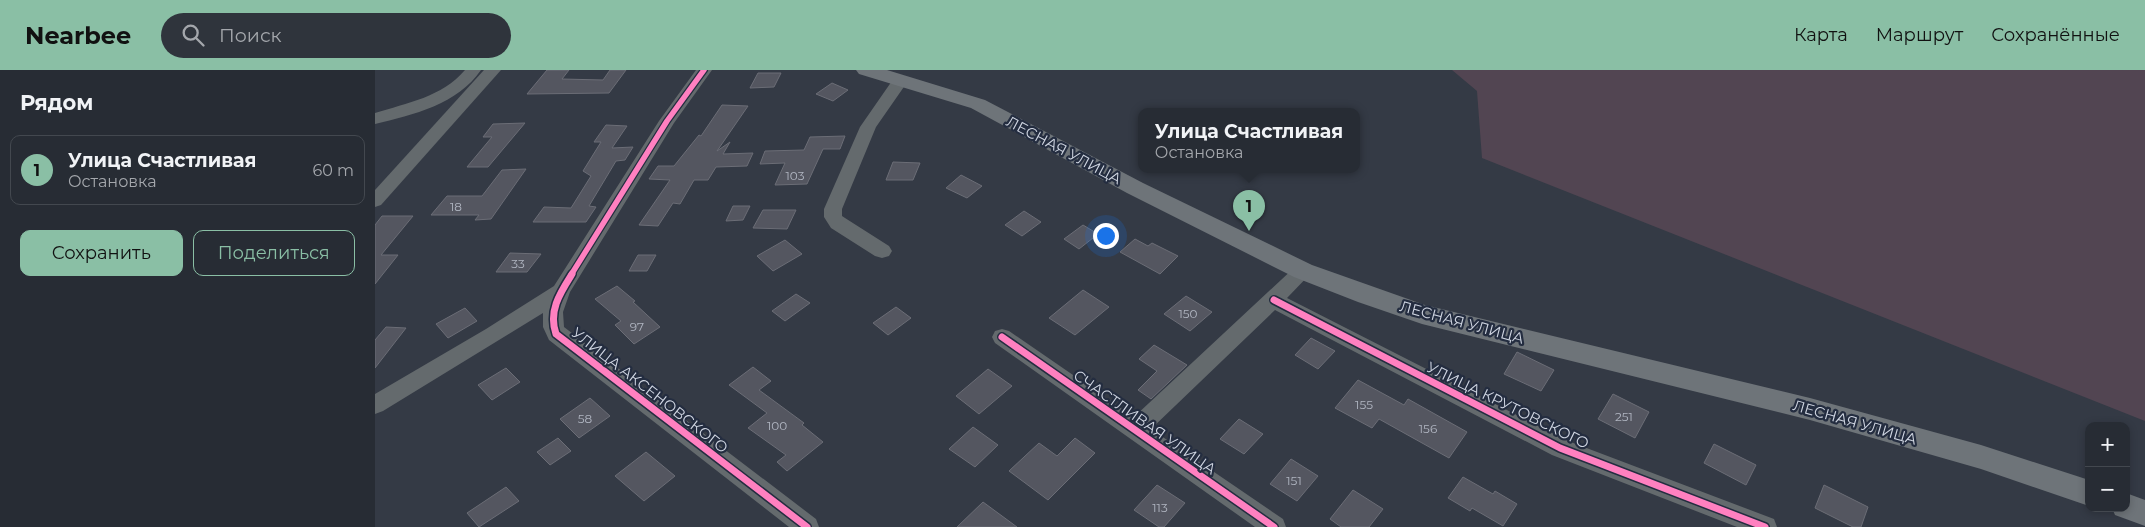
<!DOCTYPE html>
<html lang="ru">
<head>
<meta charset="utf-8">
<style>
	body { margin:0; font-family:Montserrat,sans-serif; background:#2f343c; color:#f1f3f6 }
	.controls { position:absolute; right:15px; bottom:15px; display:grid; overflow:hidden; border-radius:10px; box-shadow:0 2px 8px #0003 }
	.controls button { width:45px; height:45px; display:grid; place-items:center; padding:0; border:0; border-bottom:1px solid #43484f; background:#272c34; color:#f1f3f6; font:25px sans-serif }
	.you { position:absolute; left:730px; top:165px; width:18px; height:18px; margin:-12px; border:4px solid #fff; border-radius:50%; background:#1a73e8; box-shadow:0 0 0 8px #1a73e833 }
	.badge { display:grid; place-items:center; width:32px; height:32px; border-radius:50%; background:#8abfa5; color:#111; font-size:16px; font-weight:700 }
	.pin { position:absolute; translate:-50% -41px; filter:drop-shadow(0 1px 2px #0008) }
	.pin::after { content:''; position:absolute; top:26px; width:18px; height:15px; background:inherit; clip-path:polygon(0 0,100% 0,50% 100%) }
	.popup { position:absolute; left:763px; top:38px; width:222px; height:65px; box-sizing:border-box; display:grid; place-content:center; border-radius:10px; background:#272c34; filter:drop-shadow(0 1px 4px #0005); font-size:16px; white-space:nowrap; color:#a4a7ac }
	.popup b { font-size:19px; color:#f1f3f6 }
	.popup::after { content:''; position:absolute; left:50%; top:100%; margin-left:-10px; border:10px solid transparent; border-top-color:#272c34 }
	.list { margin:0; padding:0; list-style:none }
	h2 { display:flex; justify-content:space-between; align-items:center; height:65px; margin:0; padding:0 20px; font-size:21px }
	h2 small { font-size:16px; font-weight:400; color:#a4a7ac }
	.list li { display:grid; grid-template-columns:32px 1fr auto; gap:15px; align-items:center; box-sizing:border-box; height:70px; margin:0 10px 10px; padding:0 10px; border:1px solid #43484f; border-radius:10px }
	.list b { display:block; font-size:19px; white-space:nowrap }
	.list p { margin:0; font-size:16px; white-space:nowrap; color:#a4a7ac }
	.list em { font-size:16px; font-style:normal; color:#a4a7ac }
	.actions { display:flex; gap:10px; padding:15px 20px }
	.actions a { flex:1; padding:11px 0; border:1px solid #8abfa5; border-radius:10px; text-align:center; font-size:18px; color:#8abfa5 }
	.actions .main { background:#8abfa5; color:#111 }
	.icon { flex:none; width:28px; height:28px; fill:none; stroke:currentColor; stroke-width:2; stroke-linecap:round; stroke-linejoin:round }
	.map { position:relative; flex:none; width:1770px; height:457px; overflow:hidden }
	header { display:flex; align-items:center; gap:30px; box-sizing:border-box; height:70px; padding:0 25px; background:#8abfa5; color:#111 }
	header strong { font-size:24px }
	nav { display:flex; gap:28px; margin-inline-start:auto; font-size:18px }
	.search { width:350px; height:45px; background:#2f343c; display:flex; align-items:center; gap:12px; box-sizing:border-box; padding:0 18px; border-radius:28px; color:#a4a7ac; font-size:19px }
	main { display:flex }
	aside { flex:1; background:#272c34 }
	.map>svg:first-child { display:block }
	.green { fill:#524552 }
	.building { fill:#545660; stroke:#6b6d76 }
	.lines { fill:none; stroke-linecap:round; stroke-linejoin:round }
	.minor { fill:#646a6d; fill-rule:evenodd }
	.major { fill:#6e7479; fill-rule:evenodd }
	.cycleway-far1-casing { stroke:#242d40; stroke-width:8 }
	.cycleway-casing { stroke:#242d40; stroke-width:10 }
	.cycleway-far1 { stroke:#ff80c0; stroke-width:5.5 }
	.cycleway { stroke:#ff80c0; stroke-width:7 }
	.labels { text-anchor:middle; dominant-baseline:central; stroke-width:4.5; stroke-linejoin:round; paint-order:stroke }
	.number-label { font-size:12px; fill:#b1b6c2 }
	.street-label { font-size:15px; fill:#d0d6e2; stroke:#242d40 }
</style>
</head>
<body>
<header>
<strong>Nearbee</strong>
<div class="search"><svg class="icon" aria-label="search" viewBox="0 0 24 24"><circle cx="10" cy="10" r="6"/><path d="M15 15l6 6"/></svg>Поиск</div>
<nav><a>Карта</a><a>Маршрут</a><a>Сохранённые</a></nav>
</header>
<main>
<aside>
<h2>Рядом<small></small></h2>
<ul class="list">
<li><span class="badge">1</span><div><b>Улица Счастливая</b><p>Остановка</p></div><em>60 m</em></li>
</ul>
<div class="actions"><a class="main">Сохранить</a><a>Поделиться</a></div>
</aside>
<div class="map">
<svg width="1770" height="457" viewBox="0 0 1770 457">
	<rect width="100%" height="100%" fill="#343a45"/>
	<!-- green -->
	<polygon class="green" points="1077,0 1770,0 1770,351 1107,88 1102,21"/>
	<!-- building -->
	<g class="building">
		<polygon points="172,0 194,0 187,9 228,10 235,0 251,0 234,23 152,24"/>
		<polygon points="383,3 406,3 399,17 375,18"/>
		<polygon points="457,13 473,20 458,31 441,24"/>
		<polygon points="347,35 373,36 342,81 355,72 348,84 378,83 372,96 341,97 333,110 319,110 305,134 298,133 283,156 264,155 295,110 274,109 283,96 299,96 324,65 326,66"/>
		<polygon points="150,53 113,97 92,97 117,67 108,67 118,54"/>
		<polygon points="231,55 252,56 237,78 258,77 250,90 241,91 214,136 221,137 211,152 158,152 169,137 196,138 216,106 208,101 226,72 219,72"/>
		<polygon points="470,66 465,79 448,79 432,114 400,115 410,93 385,94 390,81 429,80 435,67"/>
		<polygon points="518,92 545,93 538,110 511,110"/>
		<polygon points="151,99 116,149 100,150 104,145 56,145 72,126 107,126 127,100"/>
		<polygon points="586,105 607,116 592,128 571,118"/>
		<polygon points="358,136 375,136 368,150 351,151"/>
		<polygon points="388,140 421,140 412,159 378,158"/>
		<polygon points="649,141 666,152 647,166 630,155"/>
		<polygon points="7,146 38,146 6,185 23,185 0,214 0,155"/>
		<polygon points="708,155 723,164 704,179 689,169"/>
		<polygon points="760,169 773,176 777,173 803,186 785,204 745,182"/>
		<polygon points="410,170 427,184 398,201 382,186"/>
		<polygon points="135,183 166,184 152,202 121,202"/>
		<polygon points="263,185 281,185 272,201 254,201"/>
		<polygon points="242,216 260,231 258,232 285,257 259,274 240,255 246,251 220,229"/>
		<polygon points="708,220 734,237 700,265 674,248"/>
		<polygon points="421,224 435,233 410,251 397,241"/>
		<polygon points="811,226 837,242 815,261 789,244"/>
		<polygon points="521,237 536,248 513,265 498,253"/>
		<polygon points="90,238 102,251 73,268 61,254"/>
		<polygon points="11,257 31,258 0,298 0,270"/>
		<polygon points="936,268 960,281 943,299 920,285"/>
		<polygon points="779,275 812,295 776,329 763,320 782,301 764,289"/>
		<polygon points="1142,282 1179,300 1166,321 1129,304"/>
		<polygon points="378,297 396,311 384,320 429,353 427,355 448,372 412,401 402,392 411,385 373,358 392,343 354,315"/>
		<polygon points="131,298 145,312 117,330 103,315"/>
		<polygon points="613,299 637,316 604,344 581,326"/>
		<polygon points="983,310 1029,335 1033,329 1092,362 1074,388 1004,349 997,358 960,338"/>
		<polygon points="1238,324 1274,342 1260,368 1223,349"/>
		<polygon points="215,328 235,346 204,368 185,349"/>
		<polygon points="864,349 888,364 869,384 845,369"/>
		<polygon points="598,357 623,375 600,397 574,379"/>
		<polygon points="183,368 196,381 175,395 162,382"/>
		<polygon points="700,368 720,383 673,430 634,401 664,373 682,386"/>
		<polygon points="1339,374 1381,395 1371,415 1329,393"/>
		<polygon points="271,382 300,406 269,431 240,406"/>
		<polygon points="916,389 943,406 922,431 895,414"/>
		<polygon points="1088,407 1118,424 1120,421 1142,434 1128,456 1097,438 1095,441 1073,428"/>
		<polygon points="782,415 810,433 789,457 784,457 759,440"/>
		<polygon points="1449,415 1493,437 1486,457 1478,457 1440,438"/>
		<polygon points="131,417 144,431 104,457 92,443"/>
		<polygon points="978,420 1008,439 994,457 966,457 955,449"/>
		<polygon points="608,432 642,457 582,457"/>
	</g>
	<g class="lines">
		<!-- minor -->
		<g class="minor">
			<path d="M 90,0 L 106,0 C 83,34 38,45 0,54 L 0,43 C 32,33 67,27 90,0 Z"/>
			<polygon points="109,0 126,0 6,135 0,137 0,120"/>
			<polygon points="321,0 337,0 299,53 195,222 188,242 189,257 441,449 444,457 414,457 174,270 168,257 168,243 8,341 0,344 0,324 111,259 179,216 284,51"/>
			<polygon points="525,6 531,8 533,11 501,57 467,139 467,146 470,148 514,176 517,181 514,186 507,188 500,186 456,158 449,147 449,139 485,57 519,8"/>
			<polygon points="928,194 935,196 938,201 912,228 1193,371 1399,449 1402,457 1362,457 1177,385 900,240 776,359 908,449 911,457 880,457 620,273 617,267 620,261 627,259 634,261 759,347 921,196"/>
		</g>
		<!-- major -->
		<g class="major">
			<polygon points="481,0 512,0 610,30 768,113 937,195 1050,235 1435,328 1606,375 1714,410 1714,436 1606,399 1435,350 1047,254 983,232 919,207 752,123 596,38 484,4"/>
			<polygon points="1751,423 1770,430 1770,456 1740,445 1737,438 1751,438"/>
		</g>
		<defs>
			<polyline id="cycleway-far1" points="196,205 292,51 329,0"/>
			<g id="cycleway">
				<path d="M 197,204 C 185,223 173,241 181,264 L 432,457"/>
				<polyline points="899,230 1185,378 1390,457"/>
				<polyline points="627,267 899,457"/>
			</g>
		</defs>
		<!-- cycleway-far1 casing -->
		<use href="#cycleway-far1" class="cycleway-far1-casing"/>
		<!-- cycleway casing -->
		<use href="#cycleway" class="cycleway-casing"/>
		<!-- cycleway-far1 -->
		<use href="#cycleway-far1" class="cycleway-far1"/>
		<!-- cycleway -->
		<use href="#cycleway" class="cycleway"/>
	</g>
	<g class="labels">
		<!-- number labels -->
		<g class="number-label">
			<text x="420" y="105">103</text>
			<text x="81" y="136">18</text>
			<text x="143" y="193">33</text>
			<text x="813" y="243">150</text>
			<text x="262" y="256">97</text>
			<text x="989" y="334">155</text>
			<text x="1249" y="346">251</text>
			<text x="210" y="348">58</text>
			<text x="402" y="355">100</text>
			<text x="1053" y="358">156</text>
			<text x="919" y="410">151</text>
			<text x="785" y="437">113</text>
		</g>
		<!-- street labels -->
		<g class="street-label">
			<text transform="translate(689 80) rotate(28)">ЛЕСНАЯ УЛИЦА</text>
			<text transform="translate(1087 252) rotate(15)">ЛЕСНАЯ УЛИЦА</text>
			<text transform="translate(275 320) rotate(38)">УЛИЦА АКСЕНОВСКОГО</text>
			<text transform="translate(1133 335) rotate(26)">УЛИЦА КРУТОВСКОГО</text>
			<text transform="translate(770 352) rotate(35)">СЧАСТЛИВАЯ УЛИЦА</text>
			<text transform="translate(1480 352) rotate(16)">ЛЕСНАЯ УЛИЦА</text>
		</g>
	</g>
</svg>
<div class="controls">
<button>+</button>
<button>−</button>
</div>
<div class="you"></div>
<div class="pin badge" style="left:874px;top:161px">1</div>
<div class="popup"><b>Улица Счастливая</b>Остановка</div>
</div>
</main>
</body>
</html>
